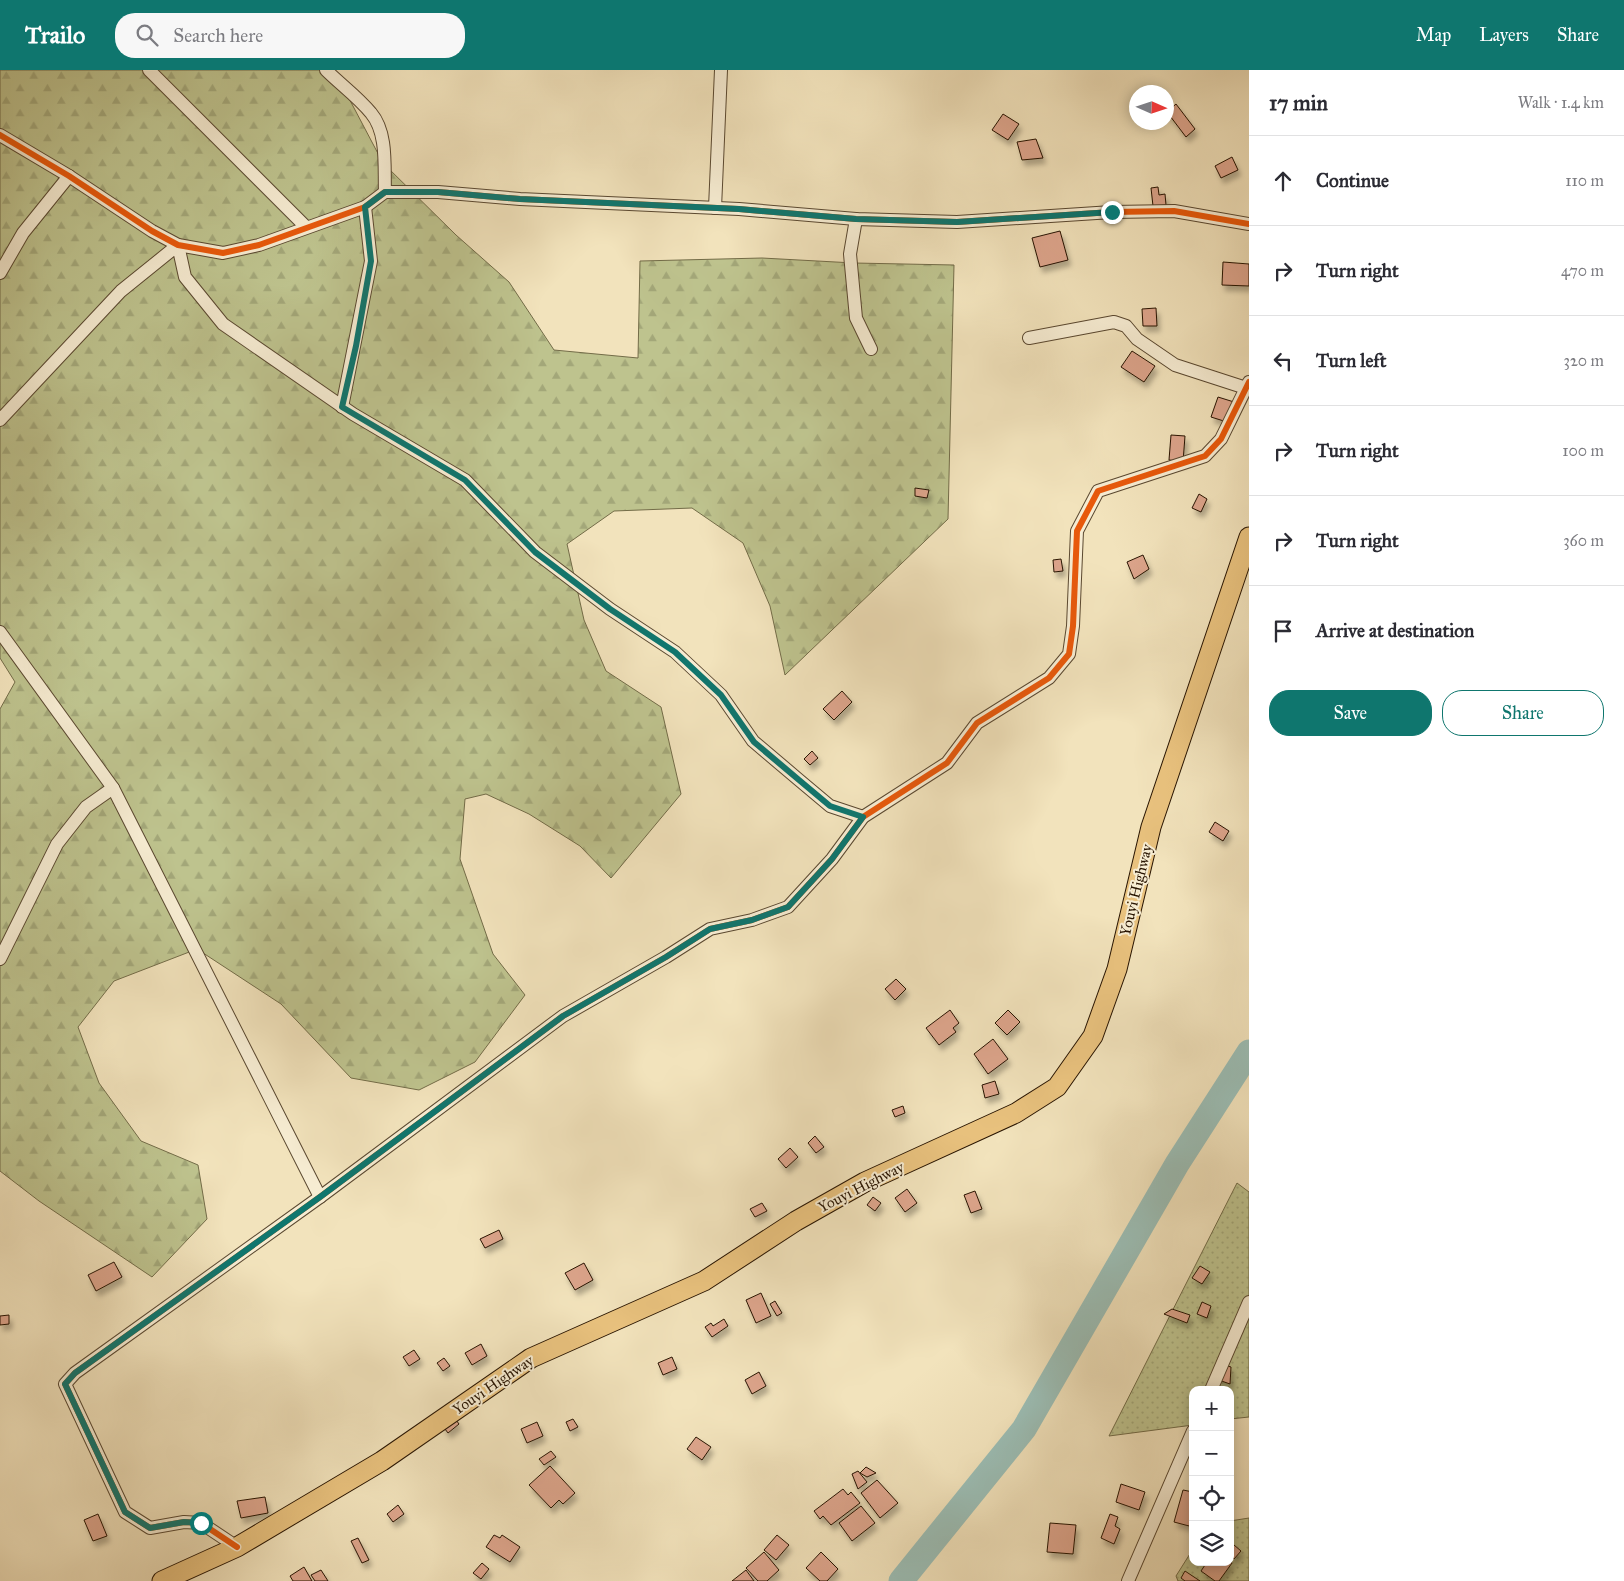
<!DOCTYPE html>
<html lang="en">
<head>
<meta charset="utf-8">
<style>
	body { margin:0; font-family:"IM FELL Great Primer",serif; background:#f7f7f7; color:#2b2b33 }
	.controls { position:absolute; right:15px; bottom:15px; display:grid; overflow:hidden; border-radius:10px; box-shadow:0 2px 12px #0003 }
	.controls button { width:45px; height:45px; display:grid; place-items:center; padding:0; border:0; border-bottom:1px solid #e1e1e2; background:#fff; color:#2b2b33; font:25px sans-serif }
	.compass { position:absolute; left:1129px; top:15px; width:45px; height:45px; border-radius:50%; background:#fff; box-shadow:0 2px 12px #0003; rotate:93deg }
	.stop { position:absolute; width:15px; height:15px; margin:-11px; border:4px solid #0f766e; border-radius:50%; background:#fff }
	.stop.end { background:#0f766e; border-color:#fff; box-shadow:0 1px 5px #0008 }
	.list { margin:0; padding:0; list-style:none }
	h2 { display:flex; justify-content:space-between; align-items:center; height:65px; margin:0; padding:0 20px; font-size:21px }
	h2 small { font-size:16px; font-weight:400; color:#7c7c81 }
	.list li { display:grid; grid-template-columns:32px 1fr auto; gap:15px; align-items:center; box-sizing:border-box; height:90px; padding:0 20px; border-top:1px solid #e1e1e2 }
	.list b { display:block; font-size:19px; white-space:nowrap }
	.list em { font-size:16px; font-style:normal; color:#7c7c81 }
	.actions { display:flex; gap:10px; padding:15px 20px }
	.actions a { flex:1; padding:11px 0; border:1px solid #0f766e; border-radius:20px; text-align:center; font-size:18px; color:#0f766e }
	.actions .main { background:#0f766e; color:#fff }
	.icon { flex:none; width:28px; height:28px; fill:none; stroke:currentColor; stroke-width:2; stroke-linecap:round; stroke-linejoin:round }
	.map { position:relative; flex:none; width:1249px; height:1511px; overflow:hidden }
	header { display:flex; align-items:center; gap:30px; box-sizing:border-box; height:70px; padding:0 25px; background:#0f766e; color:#fff }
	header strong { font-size:24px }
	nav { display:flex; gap:28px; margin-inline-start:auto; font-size:18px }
	.search { width:350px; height:45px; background:#f7f7f7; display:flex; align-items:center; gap:12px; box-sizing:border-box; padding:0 18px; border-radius:20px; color:#7c7c81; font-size:19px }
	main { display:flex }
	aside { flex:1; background:#fff }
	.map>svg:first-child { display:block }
	.grass { fill:url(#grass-dots); stroke:#736c48 }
	.forest { fill:url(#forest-firs); stroke:#736c48 }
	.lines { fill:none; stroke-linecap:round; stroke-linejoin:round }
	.river { stroke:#9cbeb5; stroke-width:25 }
	.building { fill:#dda58c; stroke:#281401; filter:url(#shadow) }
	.minor-casing { stroke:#5a4830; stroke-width:14 }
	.primary-casing { stroke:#281401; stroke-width:21 }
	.minor { stroke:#f7edd3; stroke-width:12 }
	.primary { stroke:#e9c27e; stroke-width:19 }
	.cycleway-casing { stroke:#f7edd3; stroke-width:9 }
	.cycleway { stroke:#e8590c; stroke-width:6 }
	.route { stroke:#0f766e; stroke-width:6 }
	.labels { text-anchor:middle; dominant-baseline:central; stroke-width:4; stroke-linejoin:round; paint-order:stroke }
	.street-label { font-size:15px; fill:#281401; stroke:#f7edd3 }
</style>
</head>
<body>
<header>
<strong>Trailo</strong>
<div class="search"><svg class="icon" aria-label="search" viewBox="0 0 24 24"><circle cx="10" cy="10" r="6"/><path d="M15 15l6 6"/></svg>Search here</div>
<nav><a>Map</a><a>Layers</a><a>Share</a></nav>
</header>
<main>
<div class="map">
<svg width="1249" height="1511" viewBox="0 0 1249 1511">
	<defs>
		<pattern id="grass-dots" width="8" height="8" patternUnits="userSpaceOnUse" patternTransform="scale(1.25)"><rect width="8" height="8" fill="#bec38e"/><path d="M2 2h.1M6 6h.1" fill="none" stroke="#a3a779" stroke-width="1.8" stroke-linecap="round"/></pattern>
		<pattern id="forest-firs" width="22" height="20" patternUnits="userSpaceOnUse" patternTransform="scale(1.25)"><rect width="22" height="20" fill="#bec38e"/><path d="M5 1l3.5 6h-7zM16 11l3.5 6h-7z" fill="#a3a779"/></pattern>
		<filter id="shadow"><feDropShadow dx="3" dy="5.5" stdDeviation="2.5" flood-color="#0004"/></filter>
	</defs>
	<rect width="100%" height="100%" fill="#f2e3bc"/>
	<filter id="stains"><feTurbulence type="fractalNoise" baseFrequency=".004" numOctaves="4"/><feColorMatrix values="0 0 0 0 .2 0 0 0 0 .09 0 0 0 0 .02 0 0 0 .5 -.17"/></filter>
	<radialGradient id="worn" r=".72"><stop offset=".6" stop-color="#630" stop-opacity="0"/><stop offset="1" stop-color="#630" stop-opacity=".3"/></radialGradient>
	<!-- grass -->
	<g class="grass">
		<polygon points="1237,1113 1249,1122 1249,1347 1230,1349 1230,1320 1193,1320 1193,1355 1109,1366"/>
		<polygon points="1249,1448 1249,1511 1178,1511 1176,1506 1193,1479 1193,1492 1230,1492 1230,1451"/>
	</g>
	<!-- forest -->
	<polygon class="forest" points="0,0 334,0 383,93 456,165 509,212 554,280 638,288 640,191 762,188 854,193 954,195 948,449 785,605 770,536 743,473 692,438 614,441 567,474 584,550 606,601 661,637 681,724 611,808 580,776 529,744 486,724 465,729 460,789 493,884 525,925 475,992 419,1020 351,1008 281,934 197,879 114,911 78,957 99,1013 141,1071 198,1095 207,1149 152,1207 39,1131 0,1101 0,639 15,612 0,588"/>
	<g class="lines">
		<!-- river -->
		<polyline class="river" points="901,1511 1024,1359 1177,1094 1249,982"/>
	</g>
	<!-- building -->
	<g class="building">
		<polygon points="1176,34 1195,59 1186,67 1167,42"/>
		<polygon points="1003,44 1019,54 1008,70 992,60"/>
		<polygon points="1036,69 1043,88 1022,90 1017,72"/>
		<polygon points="1232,87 1238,100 1221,108 1215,96"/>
		<polygon points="1158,117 1159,125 1165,124 1166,135 1153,136 1151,118"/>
		<polygon points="1060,161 1068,190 1040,197 1032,168"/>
		<polygon points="1223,192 1249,194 1249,216 1222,215"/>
		<polygon points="1156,238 1157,256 1143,256 1142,239"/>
		<polygon points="1132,281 1155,296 1144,312 1121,297"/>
		<polygon points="1218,327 1234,332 1227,352 1211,347"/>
		<polygon points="1171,365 1185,366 1183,392 1169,390"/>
		<polygon points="915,418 929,420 927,428 915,426"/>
		<polygon points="1199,424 1207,429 1201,442 1192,438"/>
		<polygon points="1143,485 1149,499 1134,509 1127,492"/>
		<polygon points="1061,489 1063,501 1054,502 1053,490"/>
		<polygon points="842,621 852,632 834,650 823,639"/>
		<polygon points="812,681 818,688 810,695 804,689"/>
		<polygon points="1215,752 1229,761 1223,771 1209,762"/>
		<polygon points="896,909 906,919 895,930 885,919"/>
		<polygon points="950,940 959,953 953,958 956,962 939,975 926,958"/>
		<polygon points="1008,940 1020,952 1007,965 995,953"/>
		<polygon points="993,969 1008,989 988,1004 974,984"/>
		<polygon points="995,1011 999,1024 985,1028 982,1015"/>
		<polygon points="903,1036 905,1043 895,1047 892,1040"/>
		<polygon points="815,1066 824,1077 816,1083 808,1073"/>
		<polygon points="790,1078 798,1087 786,1098 778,1089"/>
		<polygon points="907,1119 917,1133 905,1142 895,1128"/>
		<polygon points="975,1121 982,1139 971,1143 964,1125"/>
		<polygon points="873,1127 881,1133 875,1141 867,1135"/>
		<polygon points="762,1133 767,1141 755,1147 750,1139"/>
		<polygon points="499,1160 503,1169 485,1178 480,1169"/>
		<polygon points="114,1192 122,1207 96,1221 88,1205"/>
		<polygon points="584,1193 593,1210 575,1220 565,1203"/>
		<polygon points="1200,1196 1210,1202 1202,1214 1192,1208"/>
		<polygon points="761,1223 771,1246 756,1253 746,1230"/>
		<polygon points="775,1231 782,1243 777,1246 770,1234"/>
		<polygon points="1202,1232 1211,1236 1207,1248 1197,1244"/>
		<polygon points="1172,1239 1190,1245 1187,1253 1164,1244"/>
		<polygon points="9,1245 9,1254 0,1255 0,1246"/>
		<polygon points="724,1249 728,1256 712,1267 705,1257 711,1253 713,1256"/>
		<polygon points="481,1274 487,1286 472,1295 465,1283"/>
		<polygon points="414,1280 420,1289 409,1296 403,1287"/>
		<polygon points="672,1287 677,1299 663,1305 658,1293"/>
		<polygon points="444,1288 450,1296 443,1301 437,1293"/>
		<polygon points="1221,1294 1231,1297 1230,1314 1216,1309"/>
		<polygon points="759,1302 766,1316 752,1324 745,1310"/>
		<polygon points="453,1346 459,1354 448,1363 442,1355"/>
		<polygon points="573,1349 578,1357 570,1361 566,1352"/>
		<polygon points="537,1352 543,1366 527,1373 521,1359"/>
		<polygon points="696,1367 711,1377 702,1390 687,1379"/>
		<polygon points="551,1381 556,1387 544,1395 539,1389"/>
		<polygon points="550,1396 575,1423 563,1434 559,1430 551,1438 529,1415"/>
		<polygon points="866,1397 876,1403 867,1407 860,1403"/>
		<polygon points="858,1401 867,1412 858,1419 852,1404"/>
		<polygon points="877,1410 898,1433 880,1448 861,1423"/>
		<polygon points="1121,1414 1145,1422 1139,1440 1116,1432"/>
		<polygon points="843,1419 848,1425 851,1422 860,1433 831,1455 823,1446 820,1449 814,1441"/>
		<polygon points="1183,1420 1193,1422 1193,1457 1174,1452"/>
		<polygon points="265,1427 268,1443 241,1448 237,1431"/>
		<polygon points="398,1435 404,1444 393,1452 387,1444"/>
		<polygon points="861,1436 875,1453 852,1471 839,1453"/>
		<polygon points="98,1444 107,1466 93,1471 84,1450"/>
		<polygon points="1110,1444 1118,1447 1115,1456 1120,1459 1114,1474 1101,1468"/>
		<polygon points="1050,1453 1076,1455 1073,1484 1047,1482"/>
		<polygon points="494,1465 500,1468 502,1465 520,1477 510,1492 486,1477"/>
		<polygon points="777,1465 789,1475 776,1490 764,1480"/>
		<polygon points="358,1468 369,1490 362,1493 351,1471"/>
		<polygon points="1234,1475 1241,1481 1234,1489 1230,1486 1230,1479"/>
		<polygon points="764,1482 779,1500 767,1511 758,1511 746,1498"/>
		<polygon points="821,1482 838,1499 827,1511 820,1511 806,1498"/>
		<polygon points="1230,1491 1232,1493 1219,1511 1215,1511 1201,1501 1207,1492"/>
		<polygon points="482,1493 489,1499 481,1509 473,1503"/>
		<polygon points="304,1497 312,1511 293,1511 290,1506"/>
		<polygon points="321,1500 328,1511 315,1511 311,1505"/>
		<polygon points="746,1500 754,1511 732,1511"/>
		<polygon points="1185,1501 1200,1511 1185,1511 1181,1508"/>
	</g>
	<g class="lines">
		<defs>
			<g id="minor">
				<polyline points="149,0 306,157"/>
				<path d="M 326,0 C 340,14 358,27 371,43 C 388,63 384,97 385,122"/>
				<polyline points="0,65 69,106 152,161 178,175 223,183 259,175 365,137 385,122 438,122 520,129 739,139 856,149 957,152 1112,142 1174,141 1249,154"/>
				<polyline points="715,138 721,0"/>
				<polyline points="856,149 850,184 856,248 871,279"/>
				<polyline points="0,203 23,163 69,106"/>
				<polyline points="1029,268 1114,252 1126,256 1137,269 1175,295 1246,318"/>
				<polyline points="342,337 371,191 365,137"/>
				<polyline points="0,350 121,221 178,175 185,207 223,254 353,344 465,410 535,482 610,539 675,582 721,625 753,671 799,710 830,736 863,747"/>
				<polyline points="0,562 113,718 320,1127"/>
				<polyline points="0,889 57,774 86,737 113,718"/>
				<polyline points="1211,1320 1249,1232"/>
				<polyline points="237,1477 201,1453 184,1452 150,1458 125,1442 65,1314 75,1303 320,1127 563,946 666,887 710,859 752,850 788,837 832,789 863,747 947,693 977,653 1049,608 1069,584 1073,556 1077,461 1098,421 1205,386 1221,369 1249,312"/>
				<polyline points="1128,1511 1193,1361"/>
			</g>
			<polyline id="primary" points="162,1511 237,1477 382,1391 531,1288 704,1211 796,1151 865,1112 1016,1043 1057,1017 1093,966 1117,899 1151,757 1249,467"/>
		</defs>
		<!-- minor casing -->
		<use href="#minor" class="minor-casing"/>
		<!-- primary casing -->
		<use href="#primary" class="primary-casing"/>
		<!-- minor -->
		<use href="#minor" class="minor"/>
		<!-- primary -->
		<use href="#primary" class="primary"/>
		<defs>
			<g id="cycleway">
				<polyline points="0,65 69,106 152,161 178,175 223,183 259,175 365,137 385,122 438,122 520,129 739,139 856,149 957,152 1112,142 1174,141 1249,154"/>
				<polyline points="237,1477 201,1453 184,1452 150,1458 125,1442 65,1314 75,1303 320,1127 563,946 666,887 710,859 752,850 788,837 832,789 863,747 947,693 977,653 1049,608 1069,584 1073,556 1077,461 1098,421 1205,386 1221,369 1249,312"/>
			</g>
		</defs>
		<!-- cycleway casing -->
		<use href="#cycleway" class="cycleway-casing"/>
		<!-- cycleway -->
		<use href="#cycleway" class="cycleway"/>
	</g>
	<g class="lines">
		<!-- route -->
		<polyline class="route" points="201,1453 184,1452 150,1458 125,1442 65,1314 75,1303 320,1127 563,946 666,887 710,859 752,850 788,837 832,789 863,747 830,736 799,710 754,672 721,625 675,582 610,539 535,482 465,410 342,337 356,276 371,191 365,137 385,122 438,122 520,129 739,139 856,149 957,152 1112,142"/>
	</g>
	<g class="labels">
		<!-- street labels -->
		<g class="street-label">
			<text transform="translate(1136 820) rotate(-76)">Youyi Highway</text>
			<text transform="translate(861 1117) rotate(-27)">Youyi Highway</text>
			<text transform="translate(493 1315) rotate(-34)">Youyi Highway</text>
		</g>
	</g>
	<rect width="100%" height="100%" filter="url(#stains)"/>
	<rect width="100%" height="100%" fill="url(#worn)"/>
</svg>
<div class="controls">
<button>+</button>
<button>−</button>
<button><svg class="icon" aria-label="locate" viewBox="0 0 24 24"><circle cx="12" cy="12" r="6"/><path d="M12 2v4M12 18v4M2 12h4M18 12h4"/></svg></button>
<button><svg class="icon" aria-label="layers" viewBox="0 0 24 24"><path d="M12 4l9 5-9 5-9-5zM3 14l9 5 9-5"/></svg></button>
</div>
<svg class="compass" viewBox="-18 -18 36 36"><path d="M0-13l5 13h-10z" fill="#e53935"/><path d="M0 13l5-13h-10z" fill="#7c7c81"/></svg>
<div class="stop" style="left:201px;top:1453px"></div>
<div class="stop end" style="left:1112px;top:142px"></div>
</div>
<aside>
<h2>17 min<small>Walk · 1.4 km</small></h2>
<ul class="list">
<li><svg class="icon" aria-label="ahead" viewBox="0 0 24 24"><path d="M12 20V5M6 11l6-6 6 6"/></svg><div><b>Continue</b></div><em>110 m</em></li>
<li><svg class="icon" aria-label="right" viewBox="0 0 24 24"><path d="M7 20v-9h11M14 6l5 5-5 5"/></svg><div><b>Turn right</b></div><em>470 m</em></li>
<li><svg class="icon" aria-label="left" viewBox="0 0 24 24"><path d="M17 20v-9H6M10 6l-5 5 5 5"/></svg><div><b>Turn left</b></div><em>320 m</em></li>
<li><svg class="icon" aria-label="right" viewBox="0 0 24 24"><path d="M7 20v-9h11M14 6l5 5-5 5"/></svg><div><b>Turn right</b></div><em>100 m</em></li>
<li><svg class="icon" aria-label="right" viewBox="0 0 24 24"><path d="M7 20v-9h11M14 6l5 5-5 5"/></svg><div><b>Turn right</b></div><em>360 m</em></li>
<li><svg class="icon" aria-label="arrive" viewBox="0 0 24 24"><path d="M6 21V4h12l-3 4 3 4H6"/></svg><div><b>Arrive at destination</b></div></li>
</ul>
<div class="actions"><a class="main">Save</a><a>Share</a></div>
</aside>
</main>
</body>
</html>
